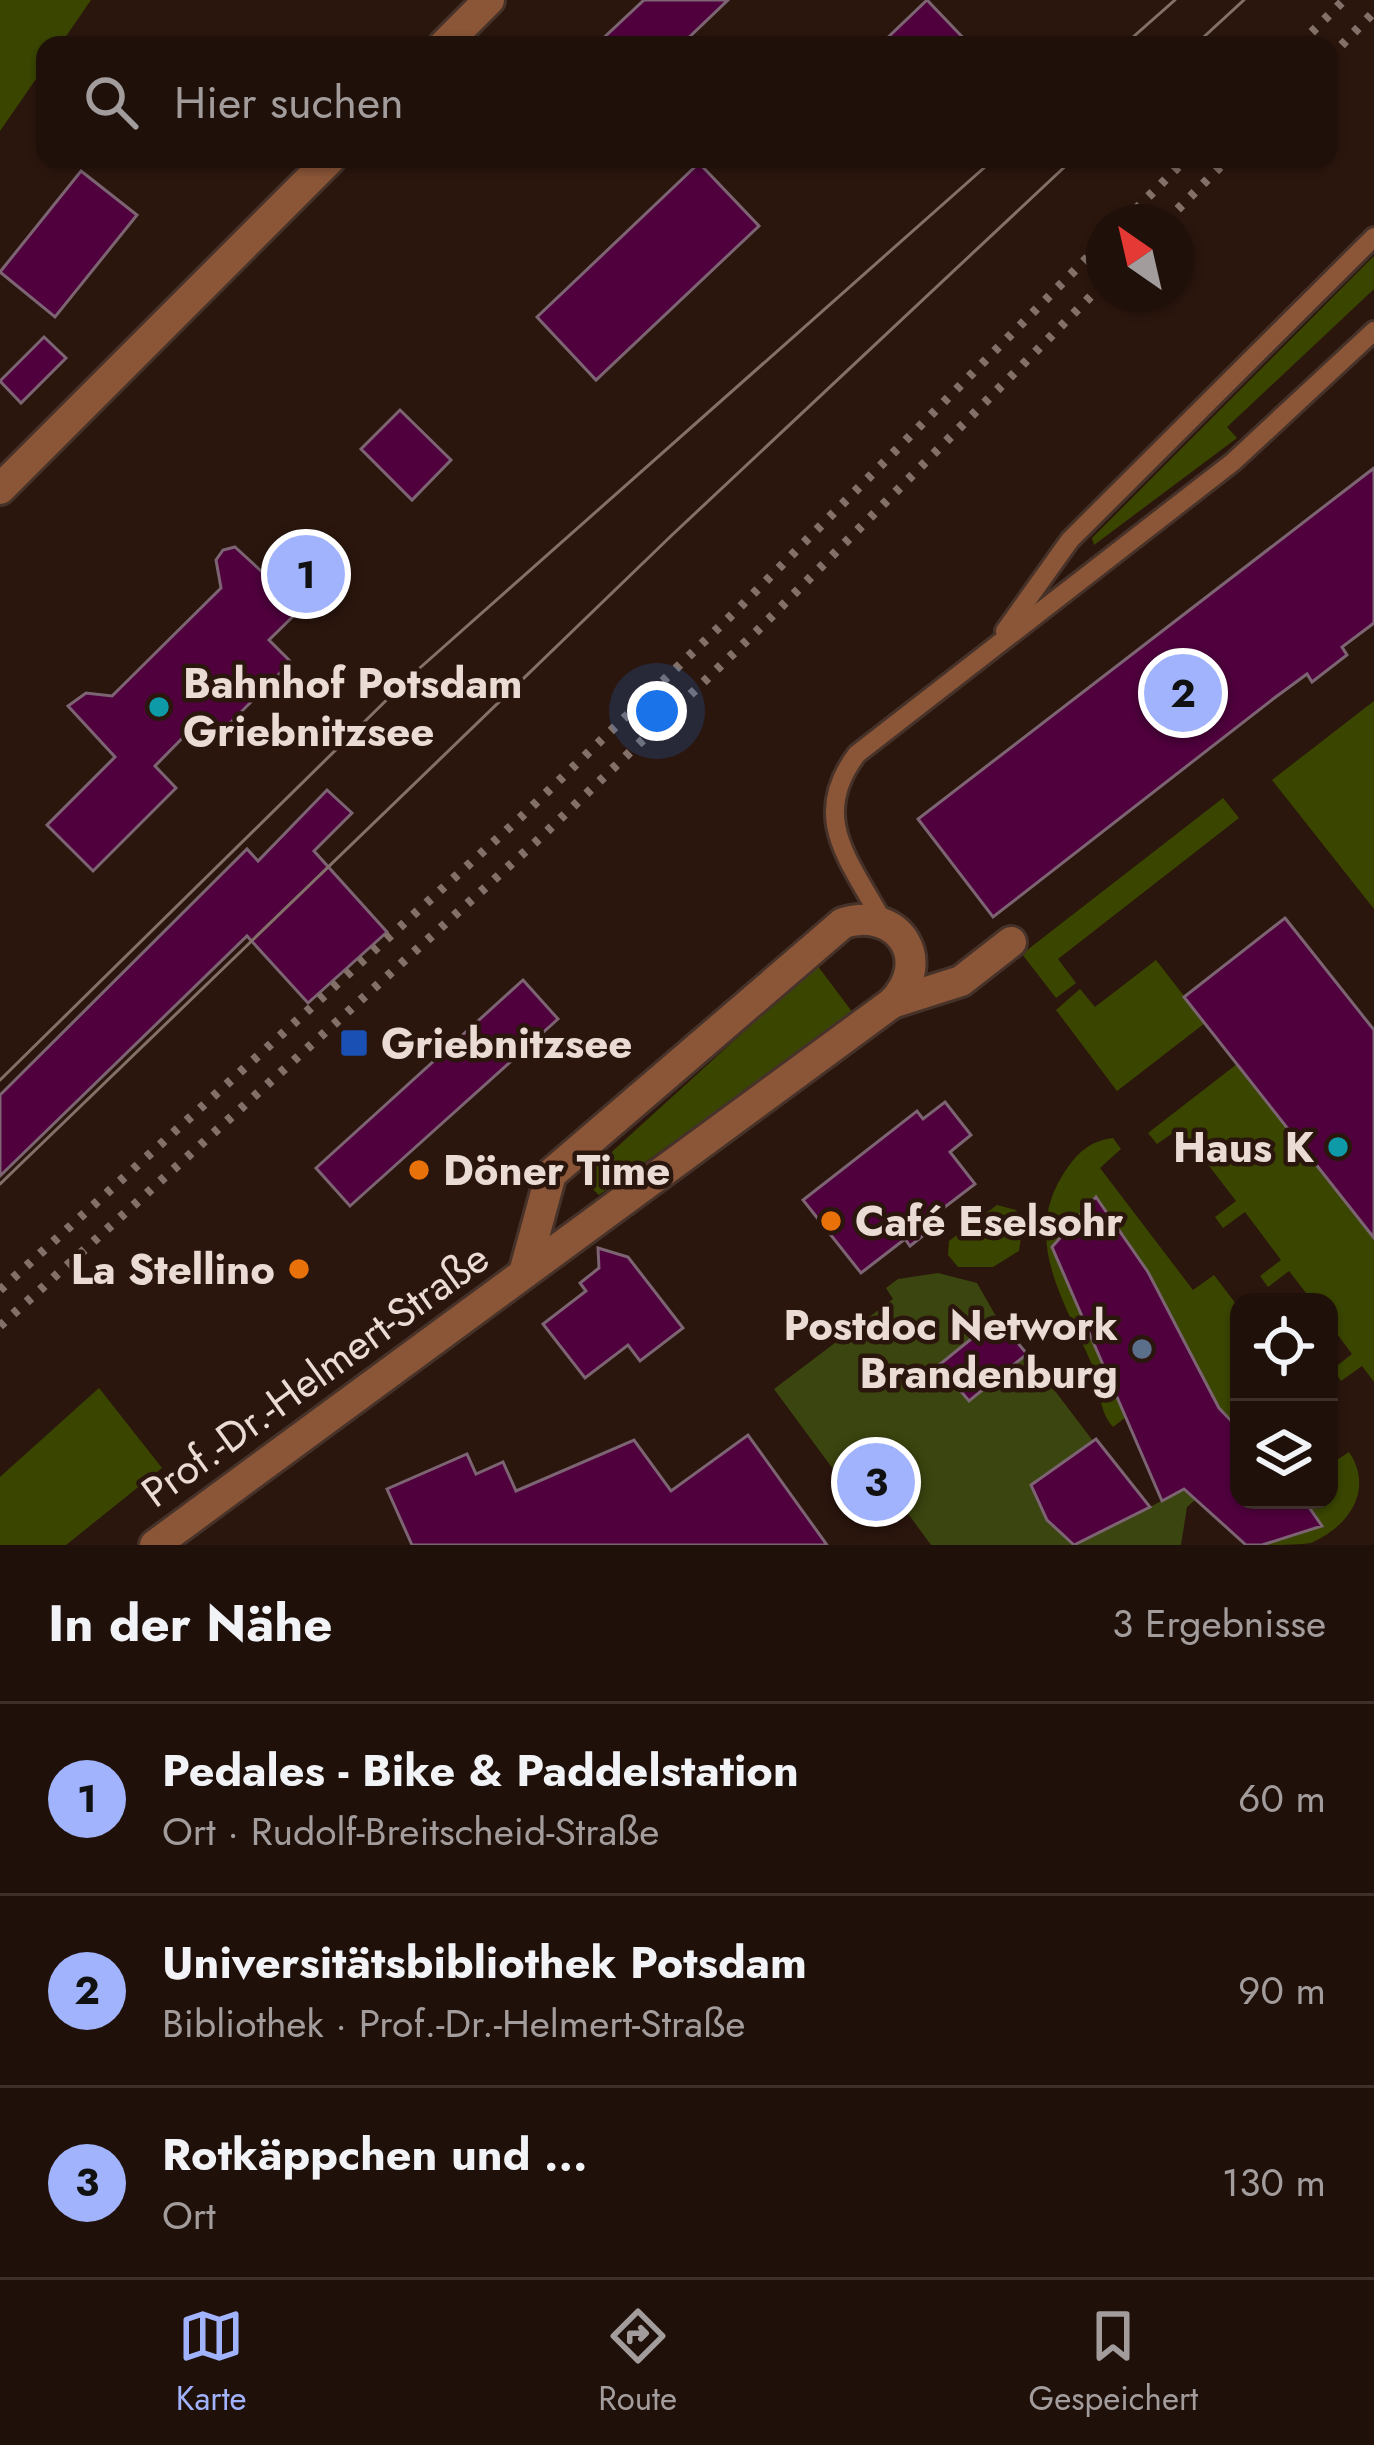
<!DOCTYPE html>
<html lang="de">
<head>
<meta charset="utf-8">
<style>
	body { margin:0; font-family:Jost,sans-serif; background:#2d1e18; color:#f1f3f6 }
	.controls { position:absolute; right:36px; bottom:36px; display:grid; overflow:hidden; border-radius:24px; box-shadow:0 3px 9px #0004 }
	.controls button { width:108px; height:108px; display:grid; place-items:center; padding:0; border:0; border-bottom:3px solid #3d302b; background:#20100a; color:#f1f3f6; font:60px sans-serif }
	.compass { position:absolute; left:1086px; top:204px; width:108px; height:108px; border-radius:50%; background:#20100a; box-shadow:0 3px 9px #0004; rotate:326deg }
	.you { position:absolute; left:657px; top:711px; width:42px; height:42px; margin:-30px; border:9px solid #fff; border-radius:50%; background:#1a73e8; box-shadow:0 0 0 18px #1a73e833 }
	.badge { display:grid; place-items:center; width:78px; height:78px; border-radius:50%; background:#a1b3fd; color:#111; font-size:39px; font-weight:700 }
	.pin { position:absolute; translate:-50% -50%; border:6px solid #fff; box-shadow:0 3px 12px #0006 }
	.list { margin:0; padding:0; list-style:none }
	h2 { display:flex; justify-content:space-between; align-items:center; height:156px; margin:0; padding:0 48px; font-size:51px }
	h2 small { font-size:39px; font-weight:400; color:#a29d9c }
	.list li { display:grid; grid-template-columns:78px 1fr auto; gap:36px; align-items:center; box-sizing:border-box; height:192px; padding:0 48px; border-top:3px solid #3d302b }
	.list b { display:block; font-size:45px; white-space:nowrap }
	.list p { margin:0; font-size:39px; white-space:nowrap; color:#a29d9c }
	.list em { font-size:39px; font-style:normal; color:#a29d9c }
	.icon { flex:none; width:66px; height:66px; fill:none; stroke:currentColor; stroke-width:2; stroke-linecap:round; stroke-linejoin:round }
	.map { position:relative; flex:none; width:1374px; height:1545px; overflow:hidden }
	.search { position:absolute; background:#20100a; box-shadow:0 3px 9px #0004; left:36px; right:36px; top:36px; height:132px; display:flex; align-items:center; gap:30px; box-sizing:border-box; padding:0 42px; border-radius:24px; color:#a29d9c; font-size:45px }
	.sheet { height:732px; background:#20100a }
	nav { display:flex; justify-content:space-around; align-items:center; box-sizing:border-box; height:168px; border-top:3px solid #3d302b; background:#20100a; font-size:33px; color:#a29d9c }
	nav a { display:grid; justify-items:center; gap:6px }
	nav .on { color:#a1b3fd }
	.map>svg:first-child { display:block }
	.green { fill:#3a4600 }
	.forest { fill:#3b450f }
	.building { fill:#51003e; stroke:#7c6473; stroke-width:3 }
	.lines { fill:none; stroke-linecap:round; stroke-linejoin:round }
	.service-casing { stroke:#463229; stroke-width:24 }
	.minor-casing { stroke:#463229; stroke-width:36 }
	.tertiary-casing { stroke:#463229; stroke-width:36 }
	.service { stroke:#8b5537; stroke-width:18 }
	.minor { stroke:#8b5537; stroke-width:30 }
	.tertiary { stroke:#8b5537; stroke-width:30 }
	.tram { stroke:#837169; stroke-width:3 }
	.rail { stroke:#837169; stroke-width:9; stroke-dasharray:6 12; stroke-linecap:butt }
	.culture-dot { fill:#0f9aa8; stroke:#2b160d; stroke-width:4.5 }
	.transit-dot { fill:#1a4fb4; stroke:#2b160d; stroke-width:4.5 }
	.food-dot { fill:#e8710a; stroke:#2b160d; stroke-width:4.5 }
	.service-dot { fill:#5c6f8a; stroke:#2b160d; stroke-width:4.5 }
	.labels { text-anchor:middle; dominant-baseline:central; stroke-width:9; stroke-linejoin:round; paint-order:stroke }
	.poi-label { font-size:42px; font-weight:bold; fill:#eadbd5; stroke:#2b160d; text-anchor:start }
	.street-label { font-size:42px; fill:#eadbd5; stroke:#2b160d }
</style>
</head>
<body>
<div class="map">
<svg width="1374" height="1545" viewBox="0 0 1374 1545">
	<rect width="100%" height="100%" fill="#2b160d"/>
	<!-- green -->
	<g class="green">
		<polygon points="0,0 91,0 60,45 45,45 45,66 0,131"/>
		<polygon points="1374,256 1374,289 1227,427 1237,438 1094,545 1092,538"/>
		<polygon points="1374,701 1374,909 1272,780"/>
		<polygon points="1223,798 1239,818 1058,959 1076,983 1056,998 1022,954"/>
		<polygon points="1156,960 1205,1023 1117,1091 1056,1010 1080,989 1095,1007"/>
		<polygon points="817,965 853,1013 599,1195 582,1179"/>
		<polygon points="1237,1064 1370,1233 1374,1231 1374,1382 1362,1366 1341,1381 1333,1369 1352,1354 1334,1330 1329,1334 1329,1302 1313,1302 1289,1271 1268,1287 1260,1276 1281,1260 1245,1212 1223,1228 1215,1217 1236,1201 1180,1128 1157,1144 1148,1133"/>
		<path d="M 1113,1138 L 1121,1149 L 1100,1168 L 1193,1290 L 1214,1275 L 1239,1308 L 1239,1407 L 1228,1418 L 1219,1408 L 1148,1272 L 1096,1197 L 1126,1417 L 1113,1427 C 1097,1409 1102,1388 1093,1367 C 1065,1301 1018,1236 1068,1167 C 1079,1151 1093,1140 1113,1138 Z"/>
		<polygon points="997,1205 1016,1210 1023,1222 1019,1251 993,1267 958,1267 948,1255 949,1241"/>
		<polygon points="99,1388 162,1468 66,1545 0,1545 0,1477"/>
		<path d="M 1349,1452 C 1374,1489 1350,1526 1311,1543 C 1298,1545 1277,1545 1262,1545 L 1321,1526 L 1304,1500 L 1329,1500 L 1329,1465 Z"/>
	</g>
	<!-- forest -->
	<g class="forest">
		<polygon points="938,1273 977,1283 997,1318 940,1364 1027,1354 1093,1441 1047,1520 1074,1545 931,1545 901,1504 883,1509 847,1488 774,1389 893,1299 886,1288 898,1279"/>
		<polygon points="1183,1490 1195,1500 1187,1507 1181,1545 1075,1545"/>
	</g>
	<!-- building -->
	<g class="building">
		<polygon points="644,0 728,0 681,45 596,45"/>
		<polygon points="927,0 970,45 880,45"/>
		<polygon points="699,163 759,226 596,380 537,317"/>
		<polygon points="81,171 137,215 55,317 0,272"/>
		<polygon points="44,337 66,358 21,403 0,381"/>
		<polygon points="400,410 451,460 412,500 361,449"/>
		<polygon points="1374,468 1374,623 1342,647 1347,655 1312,682 1307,674 1273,699 993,917 918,819"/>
		<polygon points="235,547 271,580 302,549 331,579 269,640 291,662 223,730 206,714 155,766 176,788 93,871 47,825 115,757 68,706 86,693 112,696 221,588 216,560 223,550"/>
		<polygon points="327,790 352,813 314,851 387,932 308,1003 247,936 0,1176 0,1095 247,849 258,861"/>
		<polygon points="1285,918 1374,1030 1374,1238 1184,997"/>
		<polygon points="523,980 558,1019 350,1206 316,1168"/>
		<polygon points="945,1102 971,1135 950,1152 975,1184 933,1216 939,1223 910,1246 905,1239 861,1273 803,1200 917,1111 923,1119"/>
		<polygon points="1096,1197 1148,1272 1219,1408 1239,1429 1239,1500 1304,1500 1322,1526 1262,1545 1246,1545 1184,1489 1162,1501 1052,1247"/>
		<polygon points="598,1248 628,1257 683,1328 640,1361 628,1345 585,1378 543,1324 586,1291 580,1283 599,1268"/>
		<polygon points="997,1318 1027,1354 969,1401 939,1365"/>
		<polygon points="748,1435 827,1545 412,1545 387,1489 467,1454 476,1474 503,1462 516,1491 634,1440 671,1491"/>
		<polygon points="1096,1439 1150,1507 1074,1545 1047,1520 1031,1485"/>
	</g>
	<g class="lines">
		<defs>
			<g id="service">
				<polyline points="1005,631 1070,540 1374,237"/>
				<path d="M 883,922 C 851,862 808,818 857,754 L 1233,462 L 1374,331"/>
			</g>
			<g id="minor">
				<polyline points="892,1003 961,981 1011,942"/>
				<path d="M 155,1545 L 892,1003 C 934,961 899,906 843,923 L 551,1174 L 524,1273"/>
			</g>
			<g id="tertiary">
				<polyline points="444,45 489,0"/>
				<polyline points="0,489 330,159"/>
			</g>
		</defs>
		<!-- service casing -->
		<use href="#service" class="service-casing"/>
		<!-- minor casing -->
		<use href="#minor" class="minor-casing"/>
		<!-- tertiary casing -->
		<use href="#tertiary" class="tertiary-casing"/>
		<!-- service -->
		<use href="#service" class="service"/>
		<!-- minor -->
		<use href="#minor" class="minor"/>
		<!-- tertiary -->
		<use href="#tertiary" class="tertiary"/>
		<!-- tram -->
		<g class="tram">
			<polyline points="1124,45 1175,0"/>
			<polyline points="1195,45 1244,0"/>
			<polyline points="0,1080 413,674 994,159"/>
			<polyline points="0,1184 672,535 1073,159"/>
		</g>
		<!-- rail -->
		<g class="rail">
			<polyline points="1299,45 1344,0"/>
			<polyline points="1329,58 1374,12"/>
			<polyline points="1123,222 1186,159"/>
			<polyline points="1165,222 1228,159"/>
			<polyline points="0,1290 520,818 738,609 1104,241"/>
			<polyline points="0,1326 539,839 758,630 1104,283"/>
		</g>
	</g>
	<!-- markers -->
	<g class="culture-dot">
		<circle cx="159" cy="707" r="12"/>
		<circle cx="1338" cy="1147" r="12"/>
	</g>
	<rect class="transit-dot" x="339" y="1028" width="30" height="30" rx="6"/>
	<g class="food-dot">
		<circle cx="419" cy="1170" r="12"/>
		<circle cx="831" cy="1221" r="12"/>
		<circle cx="299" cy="1269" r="12"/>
	</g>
	<circle class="service-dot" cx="1142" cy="1349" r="12"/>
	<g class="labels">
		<!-- poi labels -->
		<g class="poi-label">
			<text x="183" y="683">Bahnhof Potsdam<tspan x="183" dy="48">Griebnitzsee</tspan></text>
			<text x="381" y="1043">Griebnitzsee</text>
			<text x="1314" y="1147" text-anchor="end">Haus K</text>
			<text x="443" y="1170">Döner Time</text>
			<text x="855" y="1221">Café Eselsohr</text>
			<text x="275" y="1269" text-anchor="end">La Stellino</text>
			<text x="1118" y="1325" text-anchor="end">Postdoc Network<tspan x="1118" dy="48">Brandenburg</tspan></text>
		</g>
		<!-- street labels -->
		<g class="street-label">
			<text transform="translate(315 1375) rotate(-36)">Prof.-Dr.-Helmert-Straße</text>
		</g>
	</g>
</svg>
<div class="controls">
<button><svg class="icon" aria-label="locate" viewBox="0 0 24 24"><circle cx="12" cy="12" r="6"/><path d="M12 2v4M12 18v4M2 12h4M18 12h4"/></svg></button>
<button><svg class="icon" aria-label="layers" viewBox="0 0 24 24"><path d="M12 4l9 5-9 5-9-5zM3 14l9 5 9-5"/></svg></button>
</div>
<svg class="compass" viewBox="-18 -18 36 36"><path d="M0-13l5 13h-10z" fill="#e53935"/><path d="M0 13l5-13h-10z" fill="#a29d9c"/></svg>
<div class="you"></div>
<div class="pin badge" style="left:306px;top:574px">1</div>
<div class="pin badge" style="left:1183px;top:693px">2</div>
<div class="pin badge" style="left:876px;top:1482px">3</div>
<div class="search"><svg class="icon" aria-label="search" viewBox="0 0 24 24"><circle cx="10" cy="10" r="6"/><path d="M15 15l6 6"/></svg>Hier suchen</div>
</div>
<section class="sheet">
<h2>In der Nähe<small>3 Ergebnisse</small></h2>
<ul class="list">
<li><span class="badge">1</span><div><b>Pedales - Bike &amp; Paddelstation</b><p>Ort · Rudolf-Breitscheid-Straße</p></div><em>60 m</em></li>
<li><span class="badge">2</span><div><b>Universitätsbibliothek Potsdam</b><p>Bibliothek · Prof.-Dr.-Helmert-Straße</p></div><em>90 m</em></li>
<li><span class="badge">3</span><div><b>Rotkäppchen und ...</b><p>Ort</p></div><em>130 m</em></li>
</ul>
</section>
<nav>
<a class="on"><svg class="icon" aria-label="map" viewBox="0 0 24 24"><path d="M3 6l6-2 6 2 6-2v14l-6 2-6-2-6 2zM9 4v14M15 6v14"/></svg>Karte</a>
<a><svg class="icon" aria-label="directions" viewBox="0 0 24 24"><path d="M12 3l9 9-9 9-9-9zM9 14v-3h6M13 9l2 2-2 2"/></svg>Route</a>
<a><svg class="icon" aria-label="saved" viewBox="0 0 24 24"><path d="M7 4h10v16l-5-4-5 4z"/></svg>Gespeichert</a>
</nav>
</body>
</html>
